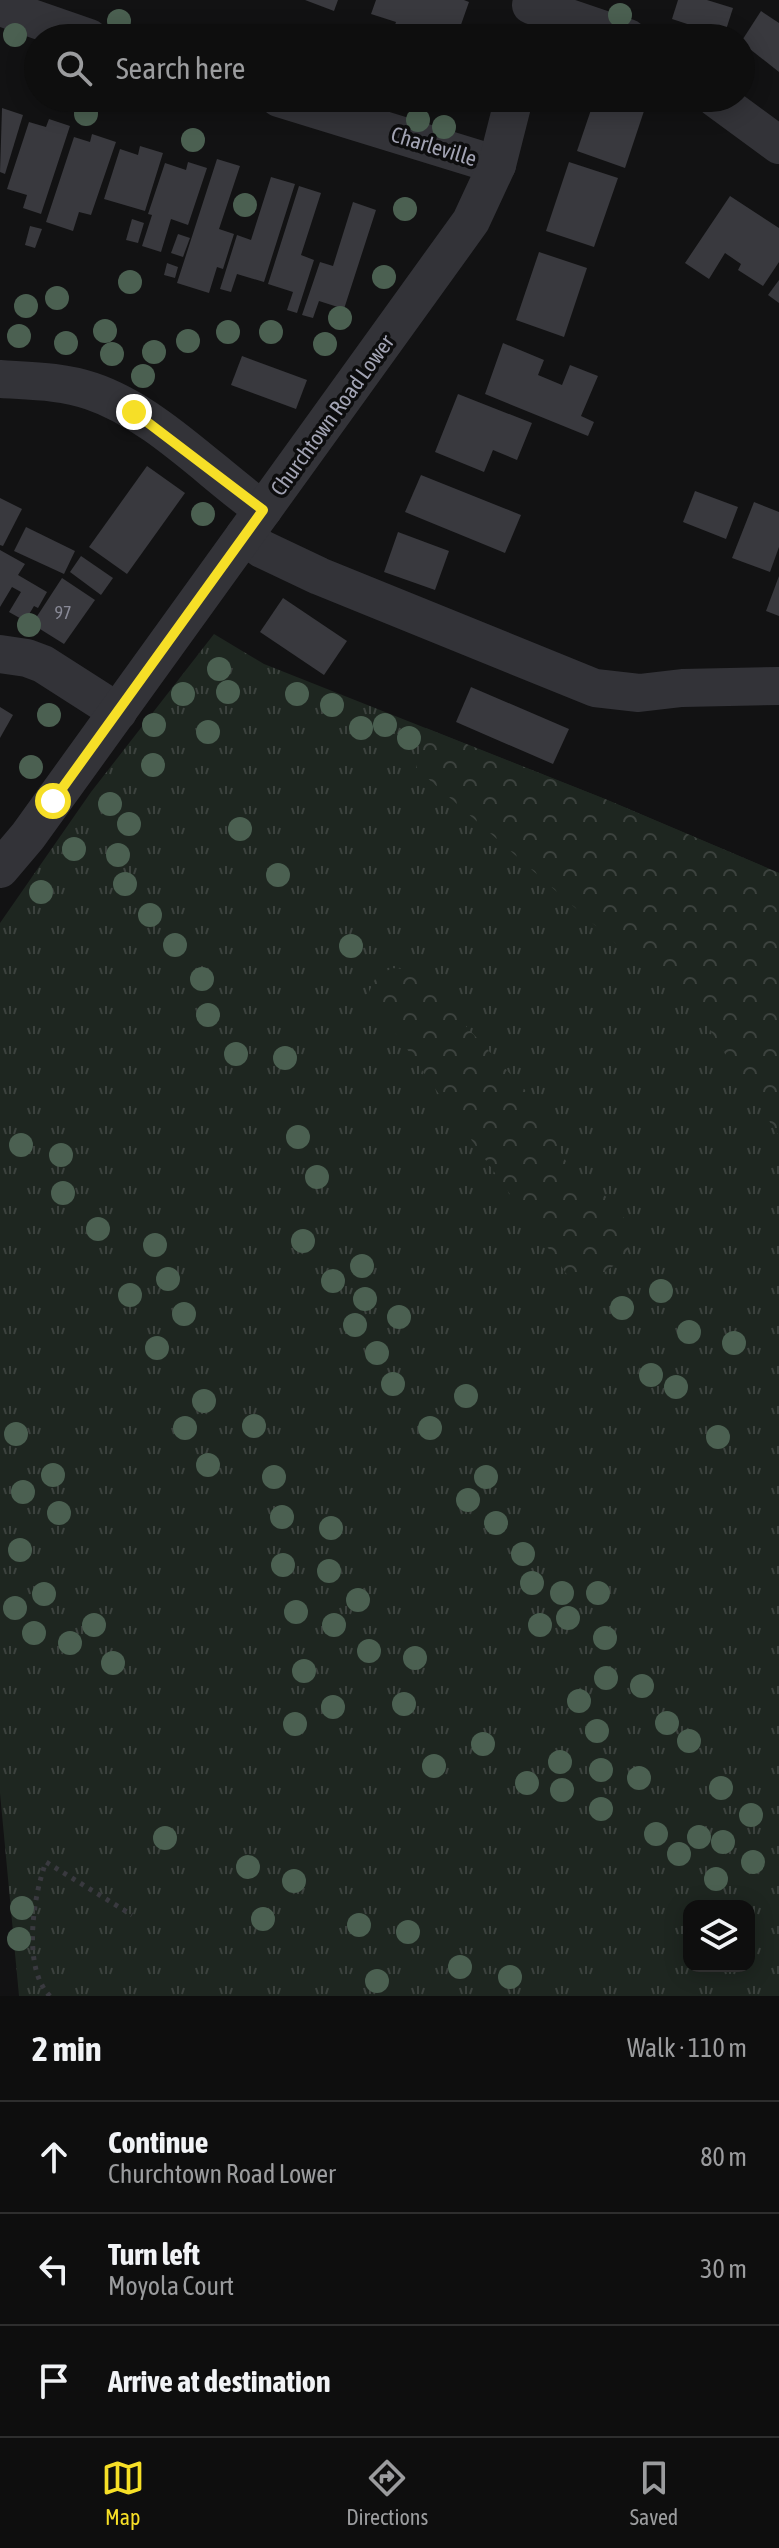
<!DOCTYPE html>
<html lang="en">
<head>
<meta charset="utf-8">
<style>
	body { margin:0; font-family:"Asap Condensed",sans-serif; background:#1c1c1c; color:#f1f3f6 }
	.controls { position:absolute; right:24px; bottom:24px; display:grid; overflow:hidden; border-radius:16px; box-shadow:0 4px 20px #0003 }
	.controls button { width:72px; height:72px; display:grid; place-items:center; padding:0; border:0; border-bottom:2px solid #2e2e2e; background:#0e0e0e; color:#f1f3f6; font:40px sans-serif }
	.stop { position:absolute; width:24px; height:24px; margin:-18px; border:6px solid #f6df27; border-radius:50%; background:#fff }
	.stop.end { background:#f6df27; border-color:#fff; box-shadow:0 2px 8px #0008 }
	.list { margin:0; padding:0; list-style:none }
	h2 { display:flex; justify-content:space-between; align-items:center; height:104px; margin:0; padding:0 32px; font-size:34px }
	h2 small { font-size:26px; font-weight:400; color:#9b9c9e }
	.list li { display:grid; grid-template-columns:52px 1fr auto; gap:24px; align-items:center; box-sizing:border-box; height:112px; padding:0 32px; border-top:2px solid #2e2e2e }
	.list b { display:block; font-size:30px; white-space:nowrap }
	.list p { margin:0; font-size:26px; white-space:nowrap; color:#9b9c9e }
	.list em { font-size:26px; font-style:normal; color:#9b9c9e }
	.icon { flex:none; width:44px; height:44px; fill:none; stroke:currentColor; stroke-width:2; stroke-linecap:round; stroke-linejoin:round }
	.map { position:relative; flex:none; width:779px; height:1996px; overflow:hidden }
	.search { position:absolute; background:#0e0e0e; box-shadow:0 4px 20px #0003; left:24px; right:24px; top:24px; height:88px; display:flex; align-items:center; gap:20px; box-sizing:border-box; padding:0 28px; border-radius:44px; color:#9b9c9e; font-size:30px }
	.sheet { height:440px; background:#0e0e0e }
	nav { display:flex; justify-content:space-around; align-items:center; box-sizing:border-box; height:112px; border-top:2px solid #2e2e2e; background:#0e0e0e; font-size:22px; color:#9b9c9e }
	nav a { display:grid; justify-items:center; gap:4px }
	nav .on { color:#f6df27 }
	.map>svg:first-child { display:block }
	.grass { fill:url(#grass-tufts); fill-rule:evenodd }
	.forest { fill:url(#forest-crowns) }
	.building { fill:#39393e }
	.lines { fill:none; stroke-linecap:round; stroke-linejoin:round }
	.path { stroke:#39393f; stroke-width:5; stroke-dasharray:4 6; stroke-linecap:butt }
	.minor { stroke:#333338; stroke-width:38 }
	.tree { fill:#4b6051 }
	.route { stroke:#f6df27; stroke-width:10 }
	.labels { text-anchor:middle; dominant-baseline:central; stroke-width:7; stroke-linejoin:round; paint-order:stroke }
	.number-label { font-size:18px; fill:#888996 }
	.street-label { font-size:22px; fill:#a3a4b4; stroke:#0d0d0e }
</style>
</head>
<body>
<div class="map">
<svg width="779" height="1996" viewBox="0 0 779 1996">
	<defs>
		<pattern id="grass-tufts" width="24" height="20" patternUnits="userSpaceOnUse" patternTransform="scale(2)"><rect width="24" height="20" fill="#1e2620"/><path d="M3 7l-1-3M5 7V3M7 7l1-3M15 17l-1-3M17 17v-4M19 17l1-3" fill="none" stroke="#3c423e"/></pattern>
		<pattern id="forest-crowns" width="20" height="18" patternUnits="userSpaceOnUse" patternTransform="scale(2)"><rect width="20" height="18" fill="#1e2620"/><path d="M2 6a3 3 0 1 1 6 0M12 15a3 3 0 1 1 6 0" fill="none" stroke="#3c423e"/></pattern>
	</defs>
	<rect width="100%" height="100%" fill="#121213"/>
	<!-- grass -->
	<path class="grass" d="M 214,634 L 264,664 L 605,799 L 779,873 L 779,1996 L 19,1996 L 0,1793 L 0,923 L 91,792 ZM 689,1906 L 749,1906 L 749,1966 L 689,1966 Z"/>
	<!-- forest -->
	<g class="forest">
		<polygon points="426,728 605,799 779,873 779,1136 705,1022 416,768"/>
		<path d="M 392,968 L 414,970 L 538,1104 L 562,1155 L 583,1187 C 608,1190 617,1209 631,1228 L 627,1256 L 598,1277 L 568,1276 L 368,994 L 376,977 Z"/>
	</g>
	<!-- building -->
	<g class="building">
		<polygon points="305,0 338,0 334,11"/>
		<polygon points="376,0 464,0 469,2 457,36 452,35 451,38 442,38 433,35 433,38 426,38 394,28 396,22 371,14"/>
		<polygon points="678,0 707,0 733,8 724,36 672,19"/>
		<polygon points="761,11 779,23 779,72 741,42"/>
		<polygon points="354,26 389,37 389,38 350,38"/>
		<polygon points="595,98 648,99 625,168 577,151"/>
		<polygon points="2,108 23,115 5,174 0,172"/>
		<polygon points="49,119 70,126 41,214 23,208 27,195 7,189 29,122 46,127"/>
		<polygon points="92,134 116,142 91,215 79,212 73,231 46,222 74,137 90,142"/>
		<polygon points="140,146 163,153 145,211 104,199 120,149 138,155"/>
		<polygon points="217,159 240,166 219,229 234,234 223,269 217,267 209,293 177,283"/>
		<polygon points="188,162 207,168 188,225 171,219 161,252 142,246 152,215 148,214 165,163 186,170"/>
		<polygon points="569,162 618,178 594,247 546,231"/>
		<polygon points="271,177 295,184 264,282 237,274 231,292 220,289 237,235 251,240"/>
		<polygon points="299,186 321,193 301,255 314,260 297,313 287,310 293,292 268,284"/>
		<polygon points="730,196 779,228 779,262 763,286 738,270 741,264 725,253 709,279 685,263"/>
		<polygon points="353,202 376,210 344,309 319,301 313,318 302,315 320,262 333,266"/>
		<polygon points="132,219 144,223 138,243 126,240"/>
		<polygon points="30,226 42,229 35,248 25,245"/>
		<polygon points="178,234 190,238 183,257 171,253"/>
		<polygon points="539,252 587,268 564,337 516,320"/>
		<polygon points="167,263 178,267 175,278 164,275"/>
		<polygon points="779,280 779,303 768,295"/>
		<polygon points="503,343 544,360 538,375 562,385 570,365 598,376 581,416 594,422 588,436 485,394"/>
		<polygon points="242,356 307,380 296,409 231,385"/>
		<polygon points="458,394 532,423 517,460 493,450 484,472 435,452"/>
		<polygon points="147,466 185,493 127,574 89,547"/>
		<polygon points="421,475 521,515 505,553 405,512"/>
		<polygon points="695,491 738,507 726,539 683,522"/>
		<polygon points="0,498 22,509 3,546 0,545"/>
		<polygon points="754,502 779,512 779,547 770,572 732,558"/>
		<polygon points="26,527 75,551 64,574 14,551"/>
		<polygon points="398,532 449,551 435,590 384,572"/>
		<polygon points="0,550 25,564 18,575 47,592 38,608 34,606 25,621 9,612 21,592 12,587 0,607"/>
		<polygon points="81,556 113,578 101,595 70,572"/>
		<polygon points="779,576 779,616 766,611"/>
		<polygon points="62,578 95,600 64,644 32,624"/>
		<polygon points="283,598 347,641 324,675 260,632"/>
		<polygon points="471,687 569,729 553,764 456,722"/>
		<polygon points="0,707 13,715 0,738"/>
	</g>
	<g class="lines">
		<!-- path -->
		<path class="path" d="M 50,1996 C 22,1969 33,1896 46,1862 L 132,1915"/>
		<!-- minor -->
		<g class="minor">
			<polyline points="531,5 628,38"/>
			<polyline points="0,7 89,38"/>
			<polyline points="279,98 497,165"/>
			<polyline points="715,98 779,145"/>
			<path d="M 0,379 C 31,381 62,381 91,391 C 154,412 209,471 263,510"/>
			<polyline points="244,536 262,549 319,576 595,688 639,693 682,688 779,686"/>
			<polyline points="0,654 27,658 43,664 118,712"/>
			<polyline points="0,869 28,836 471,221 497,165 514,98"/>
		</g>
	</g>
	<!-- trees -->
	<g class="tree">
		<circle cx="620" cy="15" r="12"/>
		<circle cx="119" cy="21" r="12"/>
		<circle cx="15" cy="35" r="12"/>
		<circle cx="86" cy="114" r="12"/>
		<circle cx="418" cy="120" r="12"/>
		<circle cx="444" cy="127" r="12"/>
		<circle cx="193" cy="140" r="12"/>
		<circle cx="245" cy="205" r="12"/>
		<circle cx="405" cy="209" r="12"/>
		<circle cx="384" cy="277" r="12"/>
		<circle cx="130" cy="282" r="12"/>
		<circle cx="57" cy="298" r="12"/>
		<circle cx="26" cy="306" r="12"/>
		<circle cx="340" cy="318" r="12"/>
		<circle cx="105" cy="331" r="12"/>
		<circle cx="228" cy="332" r="12"/>
		<circle cx="271" cy="332" r="12"/>
		<circle cx="19" cy="336" r="12"/>
		<circle cx="188" cy="341" r="12"/>
		<circle cx="66" cy="343" r="12"/>
		<circle cx="325" cy="344" r="12"/>
		<circle cx="154" cy="352" r="12"/>
		<circle cx="112" cy="354" r="12"/>
		<circle cx="143" cy="376" r="12"/>
		<circle cx="203" cy="514" r="12"/>
		<circle cx="29" cy="625" r="12"/>
		<circle cx="219" cy="669" r="12"/>
		<circle cx="228" cy="692" r="12"/>
		<circle cx="183" cy="694" r="12"/>
		<circle cx="297" cy="694" r="12"/>
		<circle cx="332" cy="705" r="12"/>
		<circle cx="49" cy="715" r="12"/>
		<circle cx="154" cy="725" r="12"/>
		<circle cx="385" cy="725" r="12"/>
		<circle cx="361" cy="728" r="12"/>
		<circle cx="208" cy="732" r="12"/>
		<circle cx="409" cy="738" r="12"/>
		<circle cx="153" cy="765" r="12"/>
		<circle cx="31" cy="767" r="12"/>
		<circle cx="110" cy="804" r="12"/>
		<circle cx="129" cy="824" r="12"/>
		<circle cx="240" cy="829" r="12"/>
		<circle cx="74" cy="849" r="12"/>
		<circle cx="118" cy="855" r="12"/>
		<circle cx="278" cy="875" r="12"/>
		<circle cx="125" cy="884" r="12"/>
		<circle cx="41" cy="892" r="12"/>
		<circle cx="150" cy="915" r="12"/>
		<circle cx="175" cy="945" r="12"/>
		<circle cx="351" cy="946" r="12"/>
		<circle cx="202" cy="979" r="12"/>
		<circle cx="208" cy="1015" r="12"/>
		<circle cx="236" cy="1054" r="12"/>
		<circle cx="285" cy="1058" r="12"/>
		<circle cx="298" cy="1137" r="12"/>
		<circle cx="21" cy="1145" r="12"/>
		<circle cx="61" cy="1155" r="12"/>
		<circle cx="317" cy="1177" r="12"/>
		<circle cx="63" cy="1193" r="12"/>
		<circle cx="98" cy="1229" r="12"/>
		<circle cx="303" cy="1241" r="12"/>
		<circle cx="155" cy="1245" r="12"/>
		<circle cx="362" cy="1266" r="12"/>
		<circle cx="168" cy="1279" r="12"/>
		<circle cx="333" cy="1281" r="12"/>
		<circle cx="661" cy="1291" r="12"/>
		<circle cx="130" cy="1295" r="12"/>
		<circle cx="365" cy="1299" r="12"/>
		<circle cx="622" cy="1308" r="12"/>
		<circle cx="184" cy="1314" r="12"/>
		<circle cx="399" cy="1317" r="12"/>
		<circle cx="355" cy="1325" r="12"/>
		<circle cx="689" cy="1332" r="12"/>
		<circle cx="734" cy="1343" r="12"/>
		<circle cx="157" cy="1348" r="12"/>
		<circle cx="377" cy="1353" r="12"/>
		<circle cx="651" cy="1375" r="12"/>
		<circle cx="393" cy="1384" r="12"/>
		<circle cx="676" cy="1387" r="12"/>
		<circle cx="466" cy="1396" r="12"/>
		<circle cx="204" cy="1401" r="12"/>
		<circle cx="254" cy="1426" r="12"/>
		<circle cx="185" cy="1428" r="12"/>
		<circle cx="430" cy="1428" r="12"/>
		<circle cx="16" cy="1434" r="12"/>
		<circle cx="718" cy="1437" r="12"/>
		<circle cx="208" cy="1465" r="12"/>
		<circle cx="53" cy="1475" r="12"/>
		<circle cx="274" cy="1477" r="12"/>
		<circle cx="486" cy="1477" r="12"/>
		<circle cx="23" cy="1492" r="12"/>
		<circle cx="468" cy="1500" r="12"/>
		<circle cx="59" cy="1513" r="12"/>
		<circle cx="282" cy="1517" r="12"/>
		<circle cx="496" cy="1523" r="12"/>
		<circle cx="331" cy="1528" r="12"/>
		<circle cx="20" cy="1550" r="12"/>
		<circle cx="523" cy="1554" r="12"/>
		<circle cx="283" cy="1565" r="12"/>
		<circle cx="329" cy="1571" r="12"/>
		<circle cx="532" cy="1583" r="12"/>
		<circle cx="562" cy="1593" r="12"/>
		<circle cx="598" cy="1593" r="12"/>
		<circle cx="44" cy="1594" r="12"/>
		<circle cx="358" cy="1600" r="12"/>
		<circle cx="15" cy="1608" r="12"/>
		<circle cx="296" cy="1612" r="12"/>
		<circle cx="568" cy="1618" r="12"/>
		<circle cx="94" cy="1625" r="12"/>
		<circle cx="334" cy="1625" r="12"/>
		<circle cx="540" cy="1625" r="12"/>
		<circle cx="34" cy="1633" r="12"/>
		<circle cx="605" cy="1638" r="12"/>
		<circle cx="70" cy="1643" r="12"/>
		<circle cx="369" cy="1651" r="12"/>
		<circle cx="415" cy="1658" r="12"/>
		<circle cx="113" cy="1663" r="12"/>
		<circle cx="304" cy="1671" r="12"/>
		<circle cx="606" cy="1678" r="12"/>
		<circle cx="642" cy="1686" r="12"/>
		<circle cx="579" cy="1701" r="12"/>
		<circle cx="404" cy="1704" r="12"/>
		<circle cx="333" cy="1707" r="12"/>
		<circle cx="667" cy="1723" r="12"/>
		<circle cx="295" cy="1724" r="12"/>
		<circle cx="597" cy="1731" r="12"/>
		<circle cx="689" cy="1741" r="12"/>
		<circle cx="483" cy="1744" r="12"/>
		<circle cx="560" cy="1762" r="12"/>
		<circle cx="434" cy="1766" r="12"/>
		<circle cx="601" cy="1770" r="12"/>
		<circle cx="639" cy="1778" r="12"/>
		<circle cx="527" cy="1783" r="12"/>
		<circle cx="721" cy="1788" r="12"/>
		<circle cx="562" cy="1790" r="12"/>
		<circle cx="601" cy="1809" r="12"/>
		<circle cx="751" cy="1815" r="12"/>
		<circle cx="656" cy="1834" r="12"/>
		<circle cx="699" cy="1837" r="12"/>
		<circle cx="165" cy="1838" r="12"/>
		<circle cx="723" cy="1842" r="12"/>
		<circle cx="679" cy="1854" r="12"/>
		<circle cx="753" cy="1862" r="12"/>
		<circle cx="248" cy="1867" r="12"/>
		<circle cx="716" cy="1879" r="12"/>
		<circle cx="294" cy="1881" r="12"/>
		<circle cx="22" cy="1908" r="12"/>
		<circle cx="263" cy="1919" r="12"/>
		<circle cx="359" cy="1925" r="12"/>
		<circle cx="408" cy="1932" r="12"/>
		<circle cx="19" cy="1939" r="12"/>
		<circle cx="460" cy="1967" r="12"/>
		<circle cx="510" cy="1977" r="12"/>
		<circle cx="377" cy="1981" r="12"/>
	</g>
	<g class="lines">
		<!-- route -->
		<polyline class="route" points="53,801 263,510 134,412"/>
	</g>
	<g class="labels">
		<!-- number labels -->
		<g class="number-label">
			<text x="63" y="612">97</text>
		</g>
		<!-- street labels -->
		<g class="street-label">
			<text transform="translate(434 146) rotate(17)">Charleville</text>
			<text transform="translate(332 415) rotate(-54)">Churchtown Road Lower</text>
		</g>
	</g>
</svg>
<div class="controls">
<button><svg class="icon" aria-label="layers" viewBox="0 0 24 24"><path d="M12 4l9 5-9 5-9-5zM3 14l9 5 9-5"/></svg></button>
</div>
<div class="stop" style="left:53px;top:801px"></div>
<div class="stop end" style="left:134px;top:412px"></div>
<div class="search"><svg class="icon" aria-label="search" viewBox="0 0 24 24"><circle cx="10" cy="10" r="6"/><path d="M15 15l6 6"/></svg>Search here</div>
</div>
<section class="sheet">
<h2>2 min<small>Walk · 110 m</small></h2>
<ul class="list">
<li><svg class="icon" aria-label="ahead" viewBox="0 0 24 24"><path d="M12 20V5M6 11l6-6 6 6"/></svg><div><b>Continue</b><p>Churchtown Road Lower</p></div><em>80 m</em></li>
<li><svg class="icon" aria-label="left" viewBox="0 0 24 24"><path d="M17 20v-9H6M10 6l-5 5 5 5"/></svg><div><b>Turn left</b><p>Moyola Court</p></div><em>30 m</em></li>
<li><svg class="icon" aria-label="arrive" viewBox="0 0 24 24"><path d="M6 21V4h12l-3 4 3 4H6"/></svg><div><b>Arrive at destination</b></div></li>
</ul>
</section>
<nav>
<a class="on"><svg class="icon" aria-label="map" viewBox="0 0 24 24"><path d="M3 6l6-2 6 2 6-2v14l-6 2-6-2-6 2zM9 4v14M15 6v14"/></svg>Map</a>
<a><svg class="icon" aria-label="directions" viewBox="0 0 24 24"><path d="M12 3l9 9-9 9-9-9zM9 14v-3h6M13 9l2 2-2 2"/></svg>Directions</a>
<a><svg class="icon" aria-label="saved" viewBox="0 0 24 24"><path d="M7 4h10v16l-5-4-5 4z"/></svg>Saved</a>
</nav>
</body>
</html>
